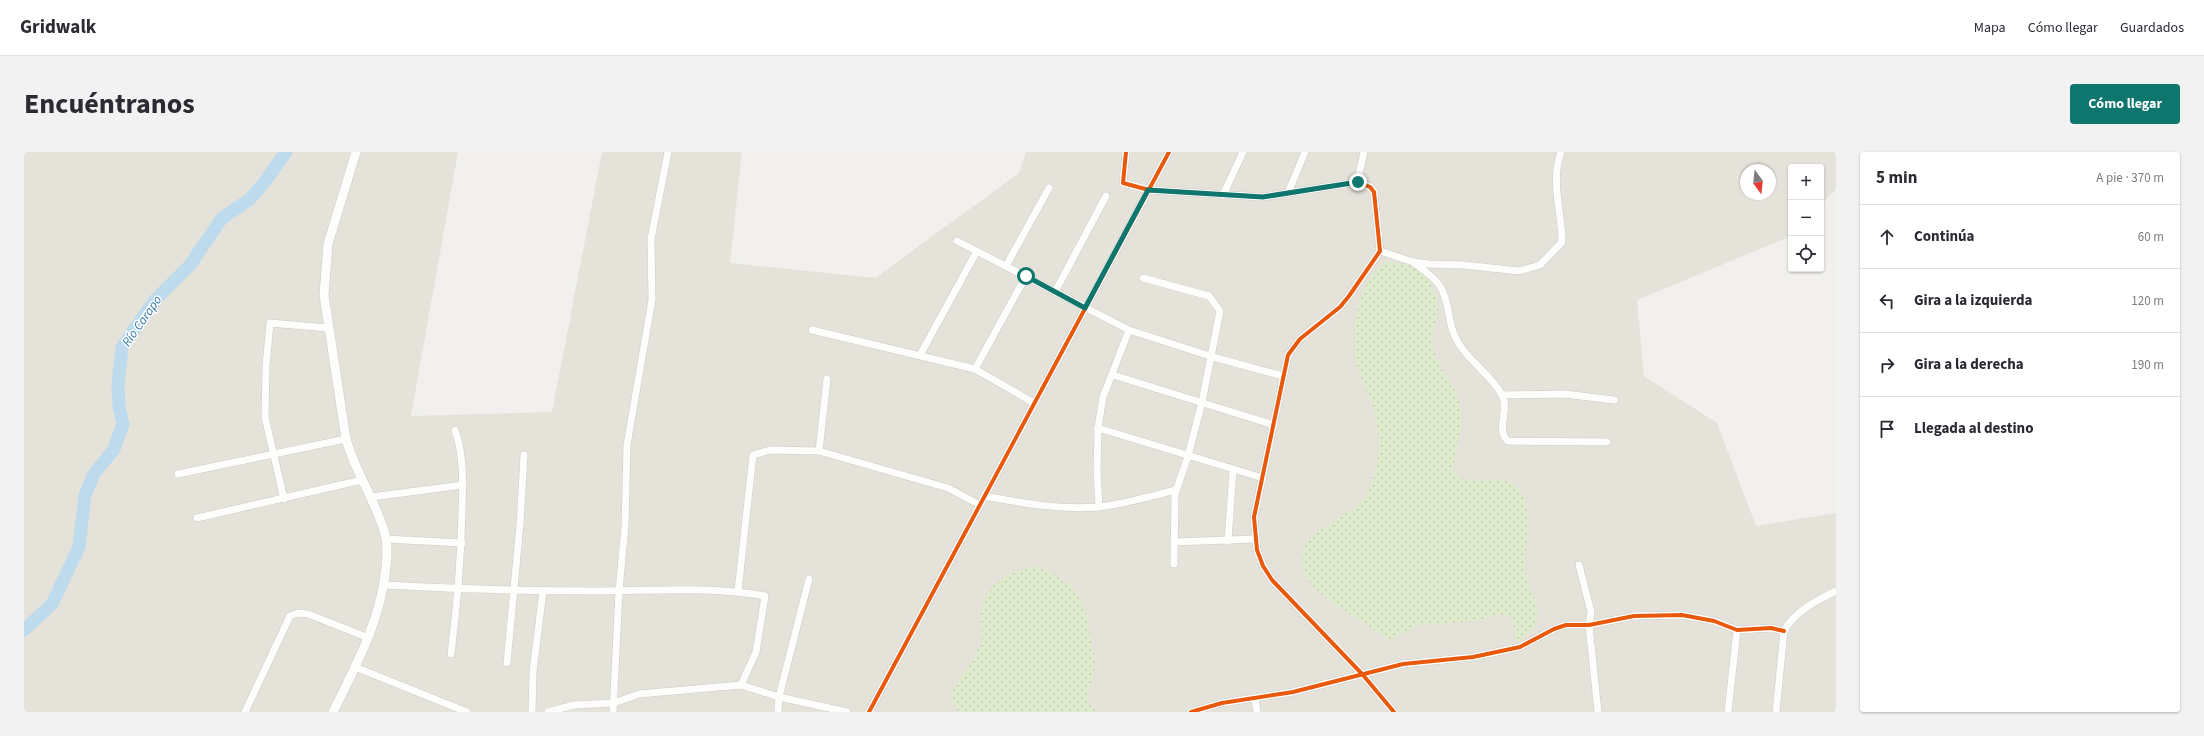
<!DOCTYPE html>
<html lang="es">
<head>
<meta charset="utf-8">
<style>
	body { margin:0; font-family:"Source Sans 3",sans-serif; background:#f2f2f3; color:#2b2b33 }
	.controls { position:absolute; right:12px; top:12px; display:grid; overflow:hidden; border-radius:4px; box-shadow:0 1px 3px #0004 }
	.controls button { width:36px; height:36px; display:grid; place-items:center; padding:0; border:0; border-bottom:1px solid #e1e1e2; background:#fff; color:#2b2b33; font:20px sans-serif }
	.compass { position:absolute; left:1716px; top:12px; width:36px; height:36px; border-radius:50%; background:#fff; box-shadow:0 1px 3px #0004; rotate:165deg }
	.stop { position:absolute; width:12px; height:12px; margin:-9px; border:3px solid #0f766e; border-radius:50%; background:#fff }
	.stop.end { background:#0f766e; border-color:#fff; box-shadow:0 1px 4px #0008 }
	.list { margin:0; padding:0; list-style:none }
	h2 { display:flex; justify-content:space-between; align-items:center; height:52px; margin:0; padding:0 16px; font-size:17px }
	h2 small { font-size:13px; font-weight:400; color:#7c7c81 }
	.list li { display:grid; grid-template-columns:26px 1fr auto; gap:12px; align-items:center; box-sizing:border-box; height:64px; padding:0 16px; border-top:1px solid #e1e1e2 }
	.list b { display:block; font-size:15px; white-space:nowrap }
	.list em { font-size:13px; font-style:normal; color:#7c7c81 }
	.icon { flex:none; width:22px; height:22px; fill:none; stroke:currentColor; stroke-width:2; stroke-linecap:round; stroke-linejoin:round }
	.map { position:relative; flex:none; width:1812px; height:560px; overflow:hidden; border-radius:4px }
	header { display:flex; align-items:center; gap:24px; box-sizing:border-box; height:56px; padding:0 20px; background:#fff; border-bottom:1px solid #e1e1e2 }
	header strong { font-size:19px }
	nav { display:flex; gap:22px; margin-inline-start:auto; font-size:14px }
	.intro { display:flex; align-items:center; justify-content:space-between; box-sizing:border-box; height:96px; padding:0 24px }
	h1 { margin:0; font-size:28px }
	.button { padding:10px 18px; border-radius:4px; background:#0f766e; color:#fff; font-size:14px; font-weight:700 }
	main { display:flex; gap:24px; padding:0 24px }
	aside { flex:1; background:#fff; border-radius:4px; box-shadow:0 1px 3px #0004 }
	.map>svg:first-child { display:block }
	.residential { fill:#e5e2da; fill-rule:evenodd }
	.grass { fill:url(#grass-dots) }
	.lines { fill:none; stroke-linecap:round; stroke-linejoin:round }
	.river { stroke:#bedbee; stroke-width:13 }
	.minor-casing { stroke:#cdcbc7; stroke-width:8 }
	.tertiary-casing { stroke:#cdcbc7; stroke-width:10 }
	.minor { stroke:#fdfdfc; stroke-width:7 }
	.tertiary { stroke:#fdfdfc; stroke-width:9 }
	.cycleway-casing { stroke:#fff; stroke-width:6 }
	.cycleway { stroke:#e8590c; stroke-width:4 }
	.route { stroke:#0f766e; stroke-width:5 }
	.labels { text-anchor:middle; dominant-baseline:central; stroke-width:3; stroke-linejoin:round; paint-order:stroke }
	.water-label { font-size:13px; font-style:italic; fill:#3178aa; stroke:#fff }
</style>
</head>
<body>
<header>
<strong>Gridwalk</strong>
<nav><a>Mapa</a><a>Cómo llegar</a><a>Guardados</a></nav>
</header>
<div class="intro"><h1>Encuéntranos</h1><a class="button">Cómo llegar</a></div>
<main>
<div class="map">
<svg width="1812" height="560" viewBox="0 0 1812 560">
	<defs>
		<pattern id="grass-dots" width="8" height="8" patternUnits="userSpaceOnUse"><rect width="8" height="8" fill="#dfebcd"/><path d="M2 2h.1M6 6h.1" fill="none" stroke="#c1cbb1" stroke-width="1.8" stroke-linecap="round"/></pattern>
	</defs>
	<rect width="100%" height="100%" fill="#f1f0ec"/>
	<!-- residential -->
	<path class="residential" d="M 0,0 L 434,0 L 387,264 L 528,260 L 578,0 L 718,0 L 706,111 L 851,126 L 995,21 L 1002,0 L 1812,0 L 1812,37 L 1797,53 L 1797,15 L 1767,15 L 1767,84 L 1613,148 L 1620,224 L 1693,271 L 1732,374 L 1812,361 L 1812,560 L 0,560 ZM 1722,18 L 1746,18 L 1746,42 L 1722,42 Z"/>
	<!-- grass -->
	<g class="grass">
		<path d="M 1361,110 C 1375,111 1394,112 1404,124 C 1407,128 1408,134 1409,139 C 1412,145 1415,155 1414,162 C 1413,176 1406,178 1409,195 C 1414,218 1425,223 1432,241 C 1444,271 1432,290 1429,319 C 1432,321 1435,325 1439,326 C 1456,335 1476,320 1491,334 C 1512,352 1501,391 1501,416 C 1501,429 1515,454 1514,462 C 1513,476 1504,484 1493,490 L 1488,465 L 1477,462 L 1453,469 L 1396,473 L 1367,488 C 1356,483 1349,476 1339,470 C 1319,456 1274,436 1278,405 C 1281,377 1322,368 1338,348 C 1349,334 1354,314 1355,297 C 1356,283 1353,269 1349,255 C 1344,239 1334,224 1332,207 C 1327,175 1334,131 1361,110 Z"/>
		<path d="M 1012,414 C 1048,428 1060,442 1066,481 C 1067,490 1070,499 1071,508 C 1071,520 1065,535 1063,547 L 1071,558 L 1078,560 L 934,560 L 926,544 C 934,525 951,510 957,490 C 960,479 955,465 958,454 C 964,429 989,418 1012,414 Z"/>
	</g>
	<g class="lines">
		<!-- river -->
		<polyline class="river" points="0,478 28,452 55,395 61,343 70,322 90,297 99,272 95,254 94,232 98,195 132,147 166,113 198,66 225,48 239,32 262,0"/>
		<defs>
			<g id="minor">
				<polyline points="1102,0 1099,31 1125,38 1239,45 1334,30 1346,35 1350,40 1356,99 1325,144 1316,155 1276,187 1264,203 1230,365 1233,398 1239,414 1248,428 1339,523 1370,560"/>
				<polyline points="1333,31 1340,0"/>
				<polyline points="1264,41 1281,0"/>
				<polyline points="1199,43 1219,0"/>
				<polyline points="933,89 1105,178 1189,205 1259,224"/>
				<path d="M 1356,99 L 1389,110 L 1404,112 L 1439,113 L 1495,119 L 1516,113 L 1538,90 C 1538,60 1526,29 1537,0"/>
				<path d="M 1389,110 C 1398,117 1410,125 1416,134 C 1427,151 1422,171 1435,192 C 1446,210 1467,223 1478,243 C 1486,257 1471,278 1484,289 L 1583,290"/>
				<polyline points="982,114 1025,36"/>
				<polyline points="1119,126 1185,144 1196,159 1178,250 1164,304 1151,342 1150,412"/>
				<polyline points="1031,140 1082,44"/>
				<polyline points="788,178 951,217 1010,251"/>
				<polyline points="896,203 953,99"/>
				<polyline points="951,217 1002,124"/>
				<polyline points="1089,223 1250,273"/>
				<polyline points="1478,243 1540,242 1590,248"/>
				<polyline points="1074,276 1239,326"/>
				<polyline points="795,299 803,227"/>
				<polyline points="154,322 322,287"/>
				<path d="M 960,344 C 998,351 1035,358 1074,355 C 1100,352 1127,344 1152,338"/>
				<polyline points="347,345 439,333"/>
				<polyline points="260,347 241,265 242,214 246,171 304,176"/>
				<polyline points="1075,355 1073,319 1074,276 1079,245 1105,178"/>
				<polyline points="173,366 338,328"/>
				<polyline points="362,387 438,391"/>
				<polyline points="1204,389 1209,319"/>
				<polyline points="1150,390 1231,387"/>
				<polyline points="1555,413 1567,460 1565,473 1574,560"/>
				<path d="M 360,433 C 432,437 503,439 575,439 C 631,439 687,434 741,444 L 732,500 L 717,533"/>
				<polyline points="714,439 729,303 746,298 795,299 924,336 956,353"/>
				<path d="M 427,502 C 433,454 437,407 438,359 C 439,333 440,303 431,278"/>
				<polyline points="483,511 496,372 500,303"/>
				<polyline points="331,515 443,560"/>
				<polyline points="1231,546 1233,560"/>
				<polyline points="221,560 266,464 274,461 284,462 345,486"/>
				<polyline points="508,560 509,520 519,439"/>
				<polyline points="524,560 550,553 590,551 615,542 717,533 755,545 823,560"/>
				<polyline points="589,560 595,439 601,374 603,293 628,148 627,87 644,0"/>
				<polyline points="754,560 755,545 785,427"/>
				<polyline points="845,560 1145,0"/>
				<polyline points="1167,560 1198,551 1269,540 1379,512 1449,505 1496,495 1530,477 1542,473 1565,473 1610,464 1658,463 1690,469 1713,478 1747,476 1760,479"/>
				<polyline points="1704,560 1713,478"/>
				<path d="M 1752,560 L 1760,479 C 1770,460 1793,448 1812,439"/>
			</g>
			<path id="tertiary" d="M 309,560 C 332,513 357,468 362,415 C 363,404 364,393 361,382 C 352,349 331,320 322,287 L 300,143 L 304,92 L 332,0"/>
		</defs>
		<!-- minor casing -->
		<use href="#minor" class="minor-casing"/>
		<!-- tertiary casing -->
		<use href="#tertiary" class="tertiary-casing"/>
		<!-- minor -->
		<use href="#minor" class="minor"/>
		<!-- tertiary -->
		<use href="#tertiary" class="tertiary"/>
		<defs>
			<g id="cycleway">
				<polyline points="1102,0 1099,31 1125,38 1239,45 1334,30 1346,35 1350,40 1356,99 1325,144 1316,155 1276,187 1264,203 1230,365 1233,398 1239,414 1248,428 1339,523 1370,560"/>
				<polyline points="845,560 1145,0"/>
				<polyline points="1167,560 1198,551 1269,540 1379,512 1449,505 1496,495 1530,477 1542,473 1565,473 1610,464 1658,463 1690,469 1713,478 1747,476 1760,479"/>
			</g>
		</defs>
		<!-- cycleway casing -->
		<use href="#cycleway" class="cycleway-casing"/>
		<!-- cycleway -->
		<use href="#cycleway" class="cycleway"/>
	</g>
	<g class="lines">
		<!-- route -->
		<polyline class="route" points="1002,124 1061,156 1124,38 1239,45 1334,30"/>
	</g>
	<g class="labels">
		<!-- water labels -->
		<g class="water-label">
			<text transform="translate(118 169) rotate(-55)">Río Carapo</text>
		</g>
	</g>
</svg>
<div class="controls">
<button>+</button>
<button>−</button>
<button><svg class="icon" aria-label="locate" viewBox="0 0 24 24"><circle cx="12" cy="12" r="6"/><path d="M12 2v4M12 18v4M2 12h4M18 12h4"/></svg></button>
</div>
<svg class="compass" viewBox="-18 -18 36 36"><path d="M0-13l5 13h-10z" fill="#e53935"/><path d="M0 13l5-13h-10z" fill="#7c7c81"/></svg>
<div class="stop" style="left:1002px;top:124px"></div>
<div class="stop end" style="left:1334px;top:30px"></div>
</div>
<aside>
<h2>5 min<small>A pie · 370 m</small></h2>
<ul class="list">
<li><svg class="icon" aria-label="ahead" viewBox="0 0 24 24"><path d="M12 20V5M6 11l6-6 6 6"/></svg><div><b>Continúa</b></div><em>60 m</em></li>
<li><svg class="icon" aria-label="left" viewBox="0 0 24 24"><path d="M17 20v-9H6M10 6l-5 5 5 5"/></svg><div><b>Gira a la izquierda</b></div><em>120 m</em></li>
<li><svg class="icon" aria-label="right" viewBox="0 0 24 24"><path d="M7 20v-9h11M14 6l5 5-5 5"/></svg><div><b>Gira a la derecha</b></div><em>190 m</em></li>
<li><svg class="icon" aria-label="arrive" viewBox="0 0 24 24"><path d="M6 21V4h12l-3 4 3 4H6"/></svg><div><b>Llegada al destino</b></div></li>
</ul>
</aside>
</main>
</body>
</html>
